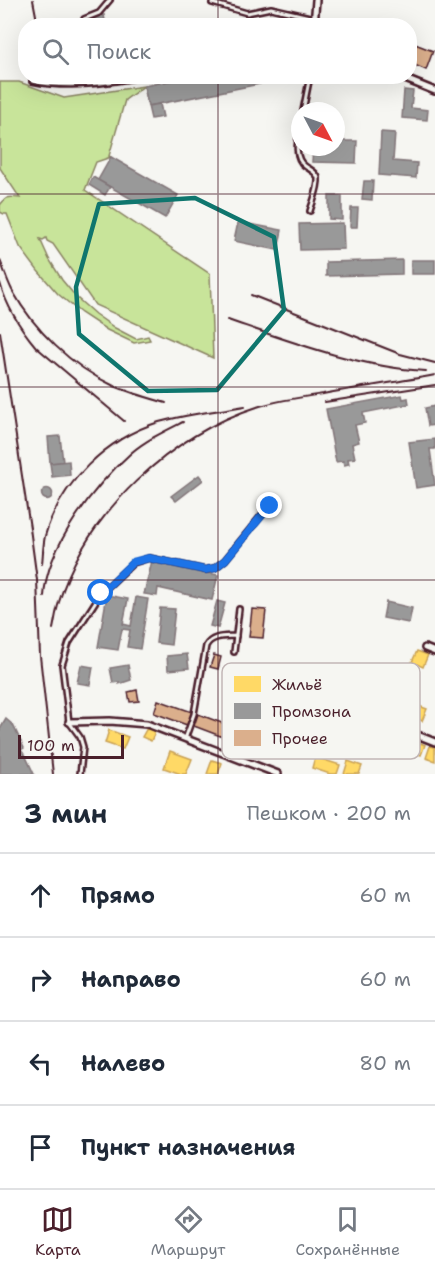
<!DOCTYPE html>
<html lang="ru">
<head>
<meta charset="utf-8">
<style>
	body { margin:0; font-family:"Shantell Sans",sans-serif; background:#f2f2f3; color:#1f2937 }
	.compass { position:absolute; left:291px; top:102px; width:54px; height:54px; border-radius:50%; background:#fff; box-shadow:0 6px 24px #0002; rotate:131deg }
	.scale { position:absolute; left:18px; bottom:15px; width:106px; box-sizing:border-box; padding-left:6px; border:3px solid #4a1f2b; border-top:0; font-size:16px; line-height:21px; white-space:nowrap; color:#4a1f2b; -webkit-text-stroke:4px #f6f6f2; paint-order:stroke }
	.stop { position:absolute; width:18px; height:18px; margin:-14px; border:4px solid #1a73e8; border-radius:50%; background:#fff }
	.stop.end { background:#1a73e8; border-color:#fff; box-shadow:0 2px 6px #0008 }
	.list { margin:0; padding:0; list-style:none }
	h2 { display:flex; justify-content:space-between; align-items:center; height:78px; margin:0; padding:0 24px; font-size:26px }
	h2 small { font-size:20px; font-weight:400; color:#747a83 }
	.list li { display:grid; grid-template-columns:39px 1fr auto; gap:18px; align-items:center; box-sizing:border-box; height:84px; padding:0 24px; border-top:2px solid #e0e1e3 }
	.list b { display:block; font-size:22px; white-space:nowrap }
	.list em { font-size:20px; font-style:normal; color:#747a83 }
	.icon { flex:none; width:33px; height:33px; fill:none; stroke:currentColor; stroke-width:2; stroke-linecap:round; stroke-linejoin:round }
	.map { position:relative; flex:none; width:435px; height:774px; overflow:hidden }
	.search { position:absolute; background:#fff; box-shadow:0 6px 24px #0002; left:18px; right:18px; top:18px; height:66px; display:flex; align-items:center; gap:15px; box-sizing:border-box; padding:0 21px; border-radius:24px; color:#747a83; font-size:22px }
	.sheet { height:414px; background:#fff }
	nav { display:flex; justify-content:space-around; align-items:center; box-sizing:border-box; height:84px; border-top:2px solid #e0e1e3; background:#fff; font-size:16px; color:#747a83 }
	nav a { display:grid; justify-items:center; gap:3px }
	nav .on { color:#4a1f2b }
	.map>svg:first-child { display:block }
	.green { fill:#c8e49a; stroke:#898262; stroke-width:1.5 }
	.homes { fill:#ffd966; stroke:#c9a154; stroke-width:1.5 }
	.industry { fill:#999; stroke:#817478; stroke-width:1.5 }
	.building { fill:#dbaf8c; stroke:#4a1f2b; stroke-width:1.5 }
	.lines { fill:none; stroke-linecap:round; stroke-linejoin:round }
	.lane-casing { stroke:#4a1f2b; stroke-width:8 }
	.street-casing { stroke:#4a1f2b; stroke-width:10 }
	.lane { stroke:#f6f6f2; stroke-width:3 }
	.street { stroke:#f6f6f2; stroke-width:5 }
	.rail { stroke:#4a1f2b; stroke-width:2 }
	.route { stroke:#1a73e8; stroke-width:8 }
	.marked { fill:none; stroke:#0f766e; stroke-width:4.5; stroke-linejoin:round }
	.grid { fill:none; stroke:#4a1f2b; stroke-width:1.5; stroke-opacity:0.55 }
	.key { fill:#f6f6f2; stroke:#c2b6b6; stroke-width:1.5 }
	.key-label { font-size:16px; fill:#4a1f2b }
</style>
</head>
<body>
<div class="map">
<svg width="435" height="774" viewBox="0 0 435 774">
	<rect width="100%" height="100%" fill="#f6f6f2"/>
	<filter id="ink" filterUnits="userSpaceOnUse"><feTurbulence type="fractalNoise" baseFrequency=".0167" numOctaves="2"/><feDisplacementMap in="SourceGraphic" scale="12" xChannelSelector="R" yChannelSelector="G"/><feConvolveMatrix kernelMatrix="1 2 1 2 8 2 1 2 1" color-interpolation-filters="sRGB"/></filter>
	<g filter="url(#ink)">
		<!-- green -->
		<path class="green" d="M 0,82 L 19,82 L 64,98 L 144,86 L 125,100 L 109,156 L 111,157 L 96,162 L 85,190 L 210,274 L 213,358 L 95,305 L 53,244 L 47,241 L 46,238 L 43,240 L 40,239 L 49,259 L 62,280 L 77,298 L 95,314 L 115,328 L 136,339 L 148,336 L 150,340 L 134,343 L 107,330 L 81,313 L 58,294 L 38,271 L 20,247 L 7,214 L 4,214 L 0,212 L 0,205 C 8,195 9,197 20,198 L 0,168 Z"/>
		<!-- homes -->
		<g class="homes">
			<polygon points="417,651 428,655 423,667 412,662"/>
			<polygon points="416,705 427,709 422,721 412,716"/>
			<polygon points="147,728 155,732 151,741 142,737"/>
			<polygon points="109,730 128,737 123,749 105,743"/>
			<polygon points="411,739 425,745 421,755 407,750"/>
			<polygon points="430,746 435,747 435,761 426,758"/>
			<polygon points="170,751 192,759 186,774 181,774 164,768"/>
			<polygon points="315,757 340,765 337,774 330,774 312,768"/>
			<polygon points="212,760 222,763 218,774 207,774"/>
			<polygon points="348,761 362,766 359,774 344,774"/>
		</g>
		<!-- industry -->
		<g class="industry">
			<polygon points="104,15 106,26 90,26 89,18"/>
			<polygon points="193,76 258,76 260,84 148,106 144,86"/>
			<polygon points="404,90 413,91 411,108 428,110 427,120 402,118"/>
			<polygon points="160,104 163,117 151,119 148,106"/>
			<polygon points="381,132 395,133 393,161 417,163 416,178 379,175"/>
			<polygon points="336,141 357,141 356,163 312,162 313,147 336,147"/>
			<polygon points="111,157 178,195 165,218 98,180"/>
			<polygon points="93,177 110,187 105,195 89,185"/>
			<polygon points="364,181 373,181 372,200 362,199"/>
			<polygon points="329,196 342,196 342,220 329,219"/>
			<polygon points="351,208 358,208 357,227 350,227"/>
			<polygon points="238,222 282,230 278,250 234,241"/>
			<polygon points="343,223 344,249 300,250 299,224"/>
			<polygon points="402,260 402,274 326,276 326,262"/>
			<rect x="411" y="260" width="24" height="14"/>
			<polygon points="402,395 403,399 408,398 409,404 363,413 365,423 355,425 359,442 352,444 355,458 348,459 349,464 344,465 343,461 336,462 326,409"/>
			<polygon points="435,406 435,425 428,426 425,408"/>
			<polygon points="60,436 63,462 50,463 48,437"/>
			<polygon points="435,439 435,449 430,449 435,485 416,488 409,442"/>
			<polygon points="69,461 70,475 52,477 50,463"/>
			<polygon points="199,475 203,480 176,501 171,496"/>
			<circle cx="47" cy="494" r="5.5"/>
			<polygon points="152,561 218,575 212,600 158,588 157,596 144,594"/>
			<polygon points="107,595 128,599 123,624 131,626 136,597 148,599 140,649 127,647 130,630 122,629 118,650 98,647"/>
			<polygon points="217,601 225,603 218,628 210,626"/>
			<polygon points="386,602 412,608 409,623 383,618"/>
			<polygon points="160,608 175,609 171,645 156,643"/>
			<polygon points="187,654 189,668 168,670 167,656"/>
			<polygon points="81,665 93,667 90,685 77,683"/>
			<polygon points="128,665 131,680 119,684 119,682 113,683 110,668"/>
			<polygon points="6,719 13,725 24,748 21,750 26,757 34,774 0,774 0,729"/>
		</g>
		<!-- building -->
		<g class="building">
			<polygon points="410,42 433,51 426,70 410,63"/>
			<polygon points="252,609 266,610 263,638 249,637"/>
			<polygon points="214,655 221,657 218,669 210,667"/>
			<polygon points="137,690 139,701 130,702 128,692"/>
			<polygon points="158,700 192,712 187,725 154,713"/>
			<polygon points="198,714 235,728 231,740 194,726"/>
		</g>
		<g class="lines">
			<defs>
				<g id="lane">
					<polyline points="212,3 247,13 271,8 314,18"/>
					<polyline points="82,26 84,19 99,13 110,0"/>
					<polyline points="74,76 76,84"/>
					<path d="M 32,81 C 69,89 108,83 145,76"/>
					<polyline points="303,111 310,76"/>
					<path d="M 300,126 C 298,138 293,158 305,166 C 310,170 316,171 318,178 C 319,188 313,201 310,211"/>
					<polyline points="234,652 239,609"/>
					<path d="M 185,739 L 194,714 L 206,646 C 212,635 225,637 236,636"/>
					<polyline points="80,774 83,747 80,737 69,722 62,665 69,643 101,593 133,563 149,558 205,570 215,568 225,560 270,505"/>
				</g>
				<g id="street">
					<polyline points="314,26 316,0"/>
					<polyline points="398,76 435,91"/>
					<polyline points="425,648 435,652"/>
					<polyline points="69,722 110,721 147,724 278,774"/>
					<polyline points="387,723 435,742"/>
				</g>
			</defs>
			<!-- lane casing -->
			<use href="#lane" class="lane-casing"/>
			<!-- street casing -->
			<use href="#street" class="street-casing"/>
			<!-- lane -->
			<use href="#lane" class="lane"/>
			<!-- street -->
			<use href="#street" class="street"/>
			<!-- rail -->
			<g class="rail">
				<polyline points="33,0 38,26"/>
				<path d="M 0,260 C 4,270 7,280 12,290 C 35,331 71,366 114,386 C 131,393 149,398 166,403"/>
				<path d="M 0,283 C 7,308 20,328 36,347 L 124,421"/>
				<polyline points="251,295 400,354 435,363"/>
				<path d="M 228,320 C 292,342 358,367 426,371"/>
				<polyline points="0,332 30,528 37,580 40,656 53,774"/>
				<polyline points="325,402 435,385"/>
				<path d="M 42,564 C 43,555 43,545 45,536 C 60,483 107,438 159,422 C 187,414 217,411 245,406"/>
				<path d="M 44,596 C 47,546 95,485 131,453 C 146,440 165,431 183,422"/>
				<path d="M 53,629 C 55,620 56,611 59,602 C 86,513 171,434 260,406 C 280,400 302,397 323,394 C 360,387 398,382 435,375"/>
			</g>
		</g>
	</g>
	<g class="lines" filter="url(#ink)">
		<!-- route -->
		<polyline class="route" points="101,593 133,562 149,558 205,570 215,568 225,560 270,506"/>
	</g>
	<!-- marked area -->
	<path class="marked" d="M 195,198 L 274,237 L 284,310 L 217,390 L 148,391 L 79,334 L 76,287 L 99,204 Z"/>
	<!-- grid -->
	<path class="grid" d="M 218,0 L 218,26M 218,76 L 218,774M 0,194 L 435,194M 0,387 L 435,387M 0,580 L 435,580"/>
	<!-- legend -->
	<rect x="222" y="663" width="198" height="96" rx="9" class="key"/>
	<rect x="234" y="676" width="27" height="16" fill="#ffd966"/>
	<rect x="234" y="703" width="27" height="16" fill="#999"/>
	<rect x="234" y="730" width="27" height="16" fill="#dbaf8c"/>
	<g class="key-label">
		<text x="272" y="690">Жильё</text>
		<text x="272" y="717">Промзона</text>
		<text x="272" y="744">Прочее</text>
	</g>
</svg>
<svg class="compass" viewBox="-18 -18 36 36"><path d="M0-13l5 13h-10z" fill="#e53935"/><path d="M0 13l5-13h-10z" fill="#747a83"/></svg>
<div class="scale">100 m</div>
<div class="stop" style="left:101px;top:593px"></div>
<div class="stop end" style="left:270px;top:506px"></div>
<div class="search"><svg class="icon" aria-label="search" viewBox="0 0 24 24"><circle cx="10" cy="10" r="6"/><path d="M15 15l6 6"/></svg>Поиск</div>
</div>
<section class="sheet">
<h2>3 мин<small>Пешком · 200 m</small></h2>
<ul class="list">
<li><svg class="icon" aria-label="ahead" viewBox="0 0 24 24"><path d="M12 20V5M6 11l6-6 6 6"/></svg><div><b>Прямо</b></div><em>60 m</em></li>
<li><svg class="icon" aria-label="right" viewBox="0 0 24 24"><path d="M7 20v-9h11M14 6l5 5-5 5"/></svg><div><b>Направо</b></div><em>60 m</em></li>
<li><svg class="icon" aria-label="left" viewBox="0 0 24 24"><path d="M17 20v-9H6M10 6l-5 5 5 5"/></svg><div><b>Налево</b></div><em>80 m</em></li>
<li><svg class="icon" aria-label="arrive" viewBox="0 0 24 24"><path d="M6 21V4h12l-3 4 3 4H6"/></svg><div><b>Пункт назначения</b></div></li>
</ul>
</section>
<nav>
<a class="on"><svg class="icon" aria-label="map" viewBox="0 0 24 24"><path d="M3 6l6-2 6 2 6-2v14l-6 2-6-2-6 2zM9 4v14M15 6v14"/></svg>Карта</a>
<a><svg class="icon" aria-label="directions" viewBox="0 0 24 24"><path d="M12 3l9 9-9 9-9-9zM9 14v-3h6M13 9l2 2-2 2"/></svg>Маршрут</a>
<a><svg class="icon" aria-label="saved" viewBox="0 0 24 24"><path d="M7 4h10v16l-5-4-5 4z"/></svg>Сохранённые</a>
</nav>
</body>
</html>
